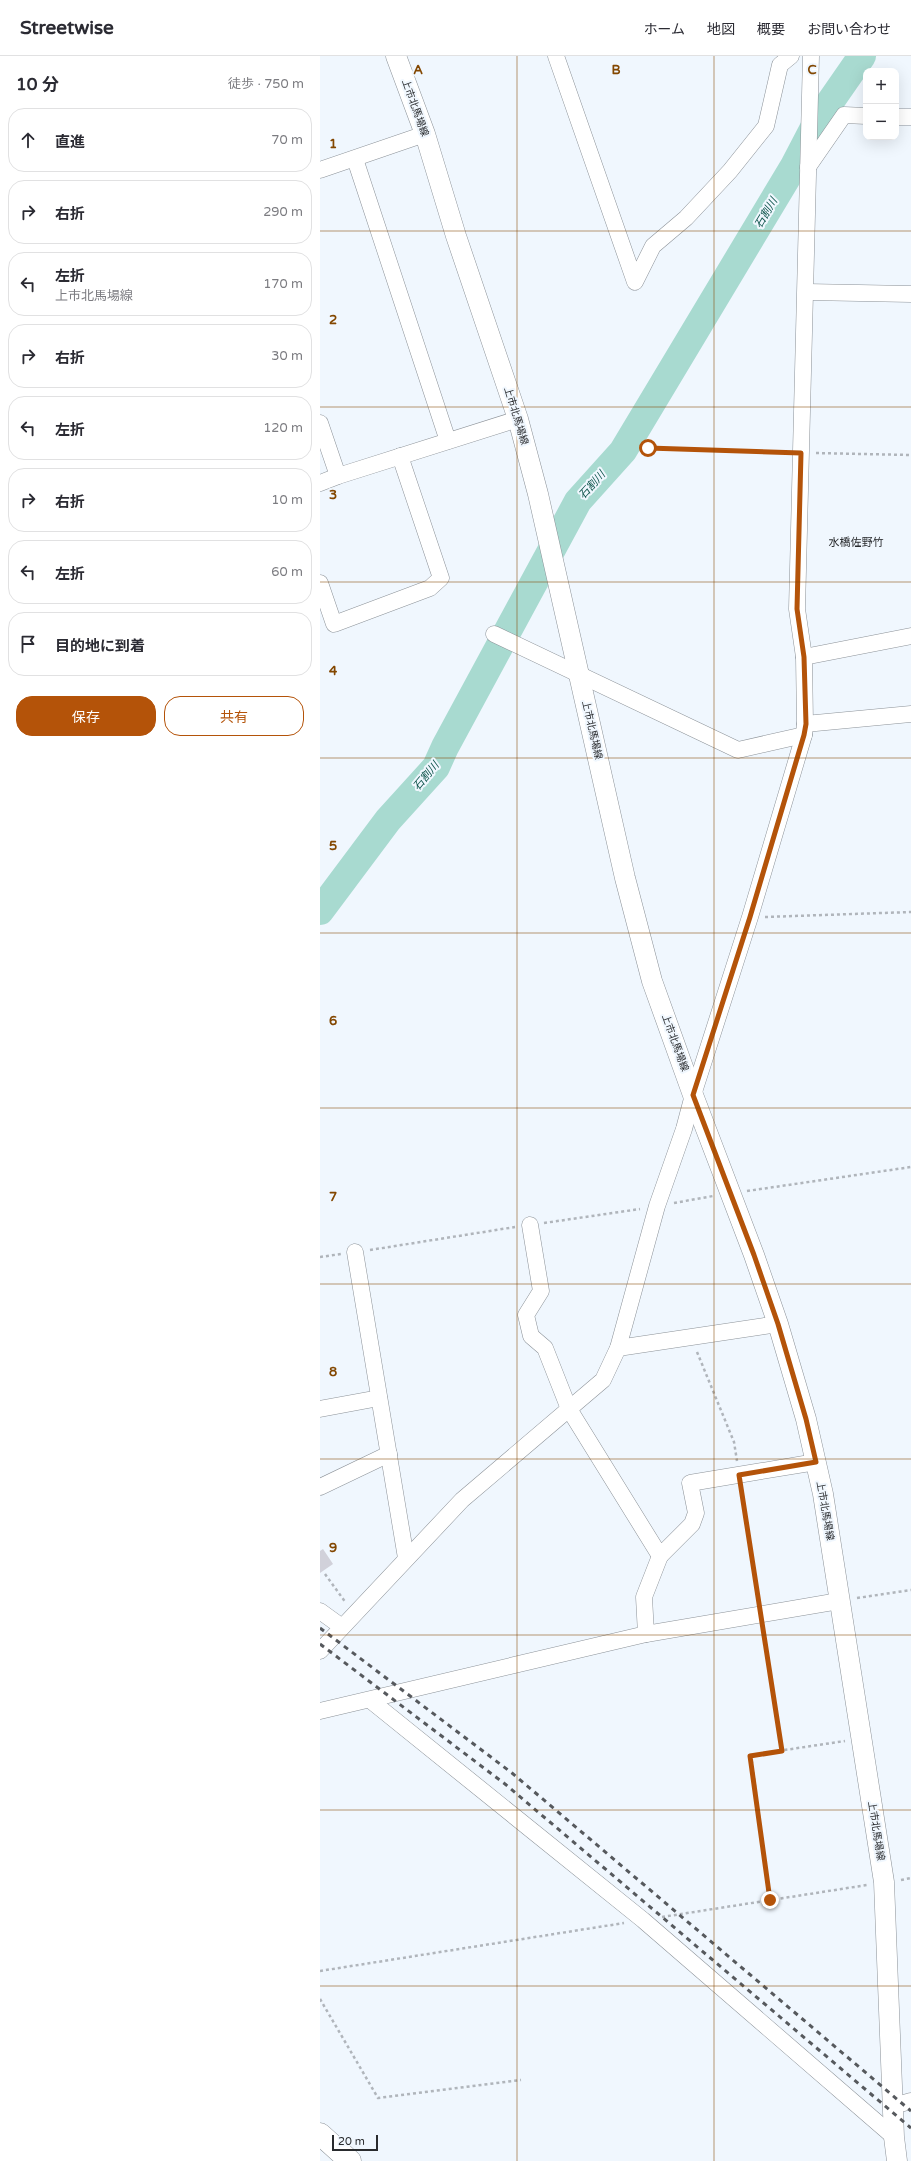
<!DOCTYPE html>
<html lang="ja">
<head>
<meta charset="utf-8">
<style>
	body { margin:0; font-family:"Varela Round","Noto Sans JP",sans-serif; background:#f2f2f3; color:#2b2b33 }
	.controls { position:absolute; right:12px; top:12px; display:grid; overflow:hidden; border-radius:8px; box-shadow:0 4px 16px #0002 }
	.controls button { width:36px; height:36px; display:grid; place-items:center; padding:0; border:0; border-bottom:1px solid #e1e1e2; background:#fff; color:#2b2b33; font:20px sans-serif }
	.scale { position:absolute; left:12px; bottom:10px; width:46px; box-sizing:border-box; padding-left:4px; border:2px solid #292b2e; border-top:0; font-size:11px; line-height:14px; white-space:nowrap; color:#292b2e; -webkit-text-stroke:3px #f0f7fe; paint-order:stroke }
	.stop { position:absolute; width:12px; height:12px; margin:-9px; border:3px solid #b45309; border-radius:50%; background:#fff }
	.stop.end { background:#b45309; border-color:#fff; box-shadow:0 1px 4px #0008 }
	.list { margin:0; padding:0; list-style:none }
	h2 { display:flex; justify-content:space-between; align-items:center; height:52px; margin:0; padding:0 16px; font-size:17px }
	h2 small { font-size:13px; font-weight:400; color:#7c7c81 }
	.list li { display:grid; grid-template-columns:26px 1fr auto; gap:12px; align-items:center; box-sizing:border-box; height:64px; margin:0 8px 8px; padding:0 8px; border:1px solid #e1e1e2; border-radius:16px }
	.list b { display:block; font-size:15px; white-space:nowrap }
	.list p { margin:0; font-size:13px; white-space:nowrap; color:#7c7c81 }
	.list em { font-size:13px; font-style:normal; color:#7c7c81 }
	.actions { display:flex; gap:8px; padding:12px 16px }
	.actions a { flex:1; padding:9px 0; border:1px solid #b45309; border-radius:16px; text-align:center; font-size:14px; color:#b45309 }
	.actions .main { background:#b45309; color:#fff }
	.icon { flex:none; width:22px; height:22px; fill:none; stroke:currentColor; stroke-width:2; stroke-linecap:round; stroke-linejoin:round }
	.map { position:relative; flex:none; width:591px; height:2105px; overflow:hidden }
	header { display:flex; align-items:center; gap:24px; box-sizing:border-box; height:56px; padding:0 20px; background:#fff; border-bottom:1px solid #e1e1e2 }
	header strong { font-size:19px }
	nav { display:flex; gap:22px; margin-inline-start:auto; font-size:14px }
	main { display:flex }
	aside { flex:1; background:#fff }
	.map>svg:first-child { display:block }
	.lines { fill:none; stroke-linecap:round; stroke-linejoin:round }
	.river { stroke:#a8dad0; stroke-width:28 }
	.building { fill:#d1d1da }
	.minor-casing { stroke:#8c9298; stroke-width:17 }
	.major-casing { stroke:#8c9298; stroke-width:21 }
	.highway-casing { stroke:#8c9298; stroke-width:23 }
	.path { stroke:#b0b5bb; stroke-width:2.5; stroke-dasharray:3 3; stroke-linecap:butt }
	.minor { stroke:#fff; stroke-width:16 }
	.major { stroke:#fff; stroke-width:20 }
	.highway { stroke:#fff; stroke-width:22 }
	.rail { stroke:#56595d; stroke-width:3; stroke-dasharray:5 5; stroke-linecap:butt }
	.route { stroke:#b45309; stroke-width:5 }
	.grid { fill:none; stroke:#834700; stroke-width:1; stroke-opacity:0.55 }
	.labels { text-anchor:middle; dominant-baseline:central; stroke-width:4; stroke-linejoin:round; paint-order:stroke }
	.street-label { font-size:10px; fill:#292b2e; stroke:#f0f7fe }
	.water-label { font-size:11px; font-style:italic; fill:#0f554c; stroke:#f0f7fe }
	.neighbourhood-label { font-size:11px; fill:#292b2e; stroke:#f0f7fe }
	.grid-label { font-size:13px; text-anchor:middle; font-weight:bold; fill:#834700; stroke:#f0f7fe; stroke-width:4; stroke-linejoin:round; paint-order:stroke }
</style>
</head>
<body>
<header>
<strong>Streetwise</strong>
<nav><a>ホーム</a><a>地図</a><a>概要</a><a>お問い合わせ</a></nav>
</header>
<main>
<aside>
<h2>10 分<small>徒歩 · 750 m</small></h2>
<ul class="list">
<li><svg class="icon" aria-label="ahead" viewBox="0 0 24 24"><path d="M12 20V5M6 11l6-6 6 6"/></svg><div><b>直進</b></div><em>70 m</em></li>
<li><svg class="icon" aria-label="right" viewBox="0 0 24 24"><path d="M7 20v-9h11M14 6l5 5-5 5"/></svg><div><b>右折</b></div><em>290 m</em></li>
<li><svg class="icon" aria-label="left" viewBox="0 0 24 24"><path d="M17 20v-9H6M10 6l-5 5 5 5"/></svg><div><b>左折</b><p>上市北馬場線</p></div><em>170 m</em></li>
<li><svg class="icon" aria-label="right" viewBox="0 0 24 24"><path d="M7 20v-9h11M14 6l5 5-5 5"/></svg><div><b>右折</b></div><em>30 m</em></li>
<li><svg class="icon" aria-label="left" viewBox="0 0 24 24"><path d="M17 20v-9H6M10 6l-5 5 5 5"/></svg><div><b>左折</b></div><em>120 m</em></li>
<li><svg class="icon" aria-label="right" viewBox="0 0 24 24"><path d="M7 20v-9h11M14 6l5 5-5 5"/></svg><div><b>右折</b></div><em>10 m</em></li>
<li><svg class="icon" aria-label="left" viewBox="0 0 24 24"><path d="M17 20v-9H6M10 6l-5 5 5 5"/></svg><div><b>左折</b></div><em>60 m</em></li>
<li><svg class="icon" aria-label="arrive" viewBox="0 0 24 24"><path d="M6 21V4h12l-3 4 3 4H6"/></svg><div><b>目的地に到着</b></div></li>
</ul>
<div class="actions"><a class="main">保存</a><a>共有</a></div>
</aside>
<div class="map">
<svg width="591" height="2105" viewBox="0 0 591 2105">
	<rect width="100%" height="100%" fill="#f0f7fe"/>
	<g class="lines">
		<!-- river -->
		<polyline class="river" points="0,855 68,764 116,711 125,691 258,445 303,395 474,110 499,62 542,0"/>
	</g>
	<!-- building -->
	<polygon class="building" points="3,1493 13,1508 0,1517 0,1495"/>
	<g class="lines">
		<defs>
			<g id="minor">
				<polyline points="236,0 315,226 333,190 366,162 410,115 446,70 460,9 471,0"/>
				<polyline points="576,61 591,61"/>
				<polyline points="35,103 128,385"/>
				<polyline points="488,111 524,59 546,60"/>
				<polyline points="0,114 105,78"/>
				<polyline points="487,236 591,238"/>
				<polyline points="0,367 18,420"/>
				<polyline points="0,427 18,420 198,363"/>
				<polyline points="0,527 14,568 110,532 121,522 80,400"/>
				<polyline points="174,578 418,694 484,679"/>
				<polyline points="484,601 591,580"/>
				<polyline points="485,668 591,658"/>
				<polyline points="210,1169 221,1235 206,1259 211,1280 225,1292 249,1353 340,1500 372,1468 376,1457 370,1427 496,1406"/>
				<polyline points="35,1196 86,1502"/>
				<polyline points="298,1292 458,1268"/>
				<polyline points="0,1353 59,1342"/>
				<polyline points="0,1431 69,1398"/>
				<polyline points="0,1555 22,1571"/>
				<polyline points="326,1578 324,1541 340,1500"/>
				<polyline points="0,1595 142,1444 283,1324 298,1292 337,1150 364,1073 373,1039 430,861 484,679 485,668 484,601 477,553 491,0"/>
				<polyline points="50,1644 323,1864 574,2081"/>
				<polyline points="0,1655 326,1578 519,1545"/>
				<polyline points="573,2050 591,2045"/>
			</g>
			<polyline id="major" points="76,0 105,78 136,180 198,363 218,438 305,822 332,925 373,1039 434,1199 458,1268 486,1363 503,1438 564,1826 574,2081 577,2105"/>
			<polyline id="highway" points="0,2078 30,2105"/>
		</defs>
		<!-- minor casing -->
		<use href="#minor" class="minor-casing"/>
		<!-- major casing -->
		<use href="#major" class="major-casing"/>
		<!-- highway casing -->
		<use href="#highway" class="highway-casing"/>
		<!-- path -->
		<g class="path">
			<polyline points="328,392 467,396"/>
			<polyline points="496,397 591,399"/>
			<polyline points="445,861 591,856"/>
			<polyline points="427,1135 591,1111"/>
			<polyline points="354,1147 393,1140"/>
			<polyline points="224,1167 320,1153"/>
			<polyline points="50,1194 195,1171"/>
			<polyline points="0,1201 21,1198"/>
			<polyline points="377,1296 414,1386 417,1405"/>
			<polyline points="422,1434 438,1544"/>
			<polyline points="5,1518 26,1547"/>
			<polyline points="537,1542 591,1534"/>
			<polyline points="443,1572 462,1695"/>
			<polyline points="581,1824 591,1822"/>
			<polyline points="450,1844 431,1699 525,1685"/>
			<polyline points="342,1861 547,1829"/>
			<polyline points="0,1915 304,1867"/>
			<polyline points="0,1943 58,2042 201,2024"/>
		</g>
		<!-- minor -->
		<use href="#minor" class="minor"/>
		<!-- major -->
		<use href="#major" class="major"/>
		<!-- highway -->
		<use href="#highway" class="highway"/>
		<!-- rail -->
		<g class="rail">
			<polyline points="0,1572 192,1717 591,2055"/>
			<polyline points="0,1588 185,1728 591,2072"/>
		</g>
	</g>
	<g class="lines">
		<!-- route -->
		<polyline class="route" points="328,392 481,397 477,553 484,601 486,668 484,679 430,861 373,1039 434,1199 458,1268 486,1363 496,1406 419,1419 462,1695 430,1700 450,1844"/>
	</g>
	<!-- grid -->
	<path class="grid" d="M 197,0 L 197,2105M 394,0 L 394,2105M 0,175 L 591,175M 0,351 L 591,351M 0,526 L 591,526M 0,702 L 591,702M 0,877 L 591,877M 0,1052 L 591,1052M 0,1228 L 591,1228M 0,1403 L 591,1403M 0,1579 L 591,1579M 0,1754 L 591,1754M 0,1930 L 591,1930"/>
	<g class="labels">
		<!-- street labels -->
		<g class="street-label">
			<text transform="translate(95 52) rotate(70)">上市北馬場線</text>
			<text transform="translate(196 360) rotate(73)">上市北馬場線</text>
			<text transform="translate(272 674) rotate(77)">上市北馬場線</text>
			<text transform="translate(355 987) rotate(70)">上市北馬場線</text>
			<text transform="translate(505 1455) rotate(80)">上市北馬場線</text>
			<text transform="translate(556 1775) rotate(81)">上市北馬場線</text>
		</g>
		<!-- water labels -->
		<g class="water-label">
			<text transform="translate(446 157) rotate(-59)">石割川</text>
			<text transform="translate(272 429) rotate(-48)">石割川</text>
			<text transform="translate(106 720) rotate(-50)">石割川</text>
		</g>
		<!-- neighbourhood labels -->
		<g class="neighbourhood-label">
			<text x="536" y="486">水橋佐野竹</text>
		</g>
	</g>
	<g class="grid-label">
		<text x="98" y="18">A</text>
		<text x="296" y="18">B</text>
		<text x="492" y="18">C</text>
		<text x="13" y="92">1</text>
		<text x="13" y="268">2</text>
		<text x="13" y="443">3</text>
		<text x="13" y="619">4</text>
		<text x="13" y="794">5</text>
		<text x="13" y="969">6</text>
		<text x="13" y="1145">7</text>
		<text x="13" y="1320">8</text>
		<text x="13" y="1496">9</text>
	</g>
</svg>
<div class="controls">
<button>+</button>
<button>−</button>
</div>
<div class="scale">20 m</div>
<div class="stop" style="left:328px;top:392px"></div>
<div class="stop end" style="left:450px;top:1844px"></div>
</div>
</main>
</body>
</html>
